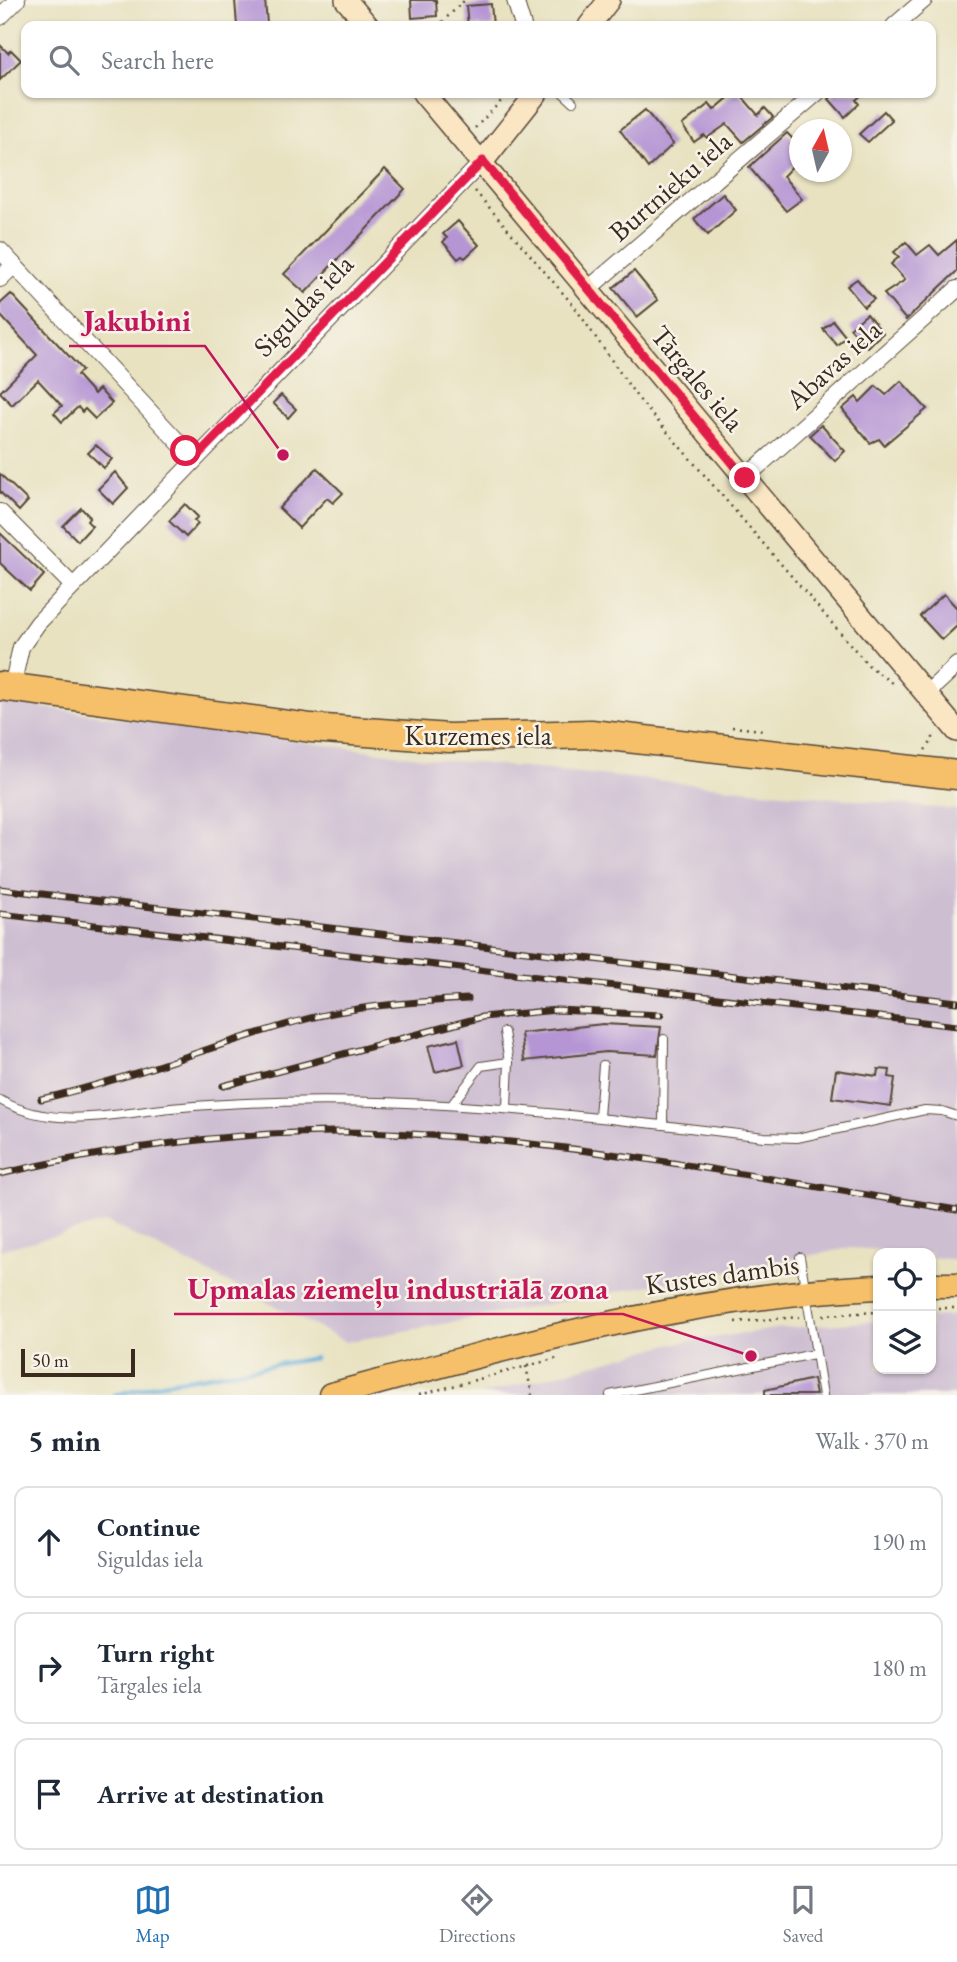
<!DOCTYPE html>
<html lang="en">
<head>
<meta charset="utf-8">
<style>
	body { margin:0; font-family:"EB Garamond",serif; background:#f2f2f3; color:#1f2937 }
	.controls { position:absolute; right:21px; bottom:21px; display:grid; overflow:hidden; border-radius:14px; box-shadow:0 2px 5px #0004 }
	.controls button { width:63px; height:63px; display:grid; place-items:center; padding:0; border:0; border-bottom:2px solid #e0e1e3; background:#fff; color:#1f2937; font:35px sans-serif }
	.compass { position:absolute; left:789px; top:119px; width:63px; height:63px; border-radius:50%; background:#fff; box-shadow:0 2px 5px #0004; rotate:8deg }
	.scale { position:absolute; left:21px; bottom:18px; width:114px; box-sizing:border-box; padding-left:7px; border:4px solid #3b2a1e; border-top:0; font-size:19px; line-height:24px; white-space:nowrap; color:#3b2a1e; -webkit-text-stroke:5px #f7f3e8; paint-order:stroke }
	.stop { position:absolute; width:21px; height:21px; margin:-16px; border:5px solid #e11d48; border-radius:50%; background:#fff }
	.stop.end { background:#e11d48; border-color:#fff; box-shadow:0 2px 7px #0008 }
	.list { margin:0; padding:0; list-style:none }
	h2 { display:flex; justify-content:space-between; align-items:center; height:91px; margin:0; padding:0 28px; font-size:30px }
	h2 small { font-size:23px; font-weight:400; color:#747a83 }
	.list li { display:grid; grid-template-columns:46px 1fr auto; gap:21px; align-items:center; box-sizing:border-box; height:112px; margin:0 14px 14px; padding:0 14px; border:2px solid #e0e1e3; border-radius:14px }
	.list b { display:block; font-size:26px; white-space:nowrap }
	.list p { margin:0; font-size:23px; white-space:nowrap; color:#747a83 }
	.list em { font-size:23px; font-style:normal; color:#747a83 }
	.icon { flex:none; width:38px; height:38px; fill:none; stroke:currentColor; stroke-width:2; stroke-linecap:round; stroke-linejoin:round }
	.map { position:relative; flex:none; width:957px; height:1395px; overflow:hidden }
	.search { position:absolute; background:#fff; box-shadow:0 2px 5px #0004; left:21px; right:21px; top:21px; height:77px; display:flex; align-items:center; gap:18px; box-sizing:border-box; padding:0 24px; border-radius:14px; color:#747a83; font-size:26px }
	.sheet { height:469px; background:#fff }
	nav { display:flex; justify-content:space-around; align-items:center; box-sizing:border-box; height:98px; border-top:2px solid #e0e1e3; background:#fff; font-size:19px; color:#747a83 }
	nav a { display:grid; justify-items:center; gap:4px }
	nav .on { color:#1f6fb2 }
	.map>svg:first-child { display:block }
	.industrial { fill:#cebed2 }
	.lines { fill:none; stroke-linecap:round; stroke-linejoin:round }
	.stream { stroke:#62acda; stroke-width:4.5 }
	.building { fill:#b595d4 }
	.lane-casing { stroke:#554636; stroke-width:10 }
	.street-casing { stroke:#554636; stroke-width:18 }
	.secondary-casing { stroke:#554636; stroke-width:24 }
	.primary-casing { stroke:#554636; stroke-width:27 }
	.highway-casing { stroke:#554636; stroke-width:31 }
	.path { stroke:#554636; stroke-width:2.5; stroke-dasharray:2 5; stroke-linecap:butt }
	.lane { stroke:#fff; stroke-width:8 }
	.street { stroke:#fff; stroke-width:16 }
	.secondary { stroke:#fbe6c4; stroke-width:21 }
	.primary { stroke:#f6c06b; stroke-width:24 }
	.highway { stroke:#f6c06b; stroke-width:28 }
	.rail-casing { stroke:#3b2a1e; stroke-width:7 }
	.rail { stroke:#f7f3e8; stroke-width:4.5; stroke-dasharray:13; stroke-linecap:butt }
	.route { stroke:#e11d48; stroke-width:9 }
	.labels { text-anchor:middle; dominant-baseline:central; stroke-width:5; stroke-linejoin:round; paint-order:stroke }
	.street-label { font-size:28px; fill:#3b2a1e; stroke:#f7f3e8 }
	.leader { fill:none; stroke:#c2185b; stroke-width:2.5 }
	.callout-dot { fill:#c2185b; stroke:#f7f3e8; stroke-width:2.5 }
	.callout-label { font-size:30px; text-anchor:middle; font-weight:bold; fill:#c2185b; stroke:#f7f3e8; stroke-width:5; stroke-linejoin:round; paint-order:stroke }
</style>
</head>
<body>
<div class="map">
<svg width="957" height="1395" viewBox="0 0 957 1395">
	<rect width="100%" height="100%" fill="#f7f3e8"/>
	<filter id="ink" filterUnits="userSpaceOnUse"><feTurbulence type="fractalNoise" baseFrequency=".0143" numOctaves="2"/><feDisplacementMap in="SourceGraphic" scale="14" xChannelSelector="R" yChannelSelector="G"/><feConvolveMatrix kernelMatrix="1 2 1 2 8 2 1 2 1" color-interpolation-filters="sRGB"/></filter>
	<filter id="wash" filterUnits="userSpaceOnUse"><feTurbulence type="fractalNoise" baseFrequency=".00686" numOctaves="4" result="noise"/><feDisplacementMap in="SourceGraphic" scale="28" xChannelSelector="R" yChannelSelector="G"/><feGaussianBlur stdDeviation="1.57" result="paint"/><feColorMatrix in="noise" values="0 0 0 0 0 0 0 0 0 0 0 0 0 0 0 0 0 1.4 0 .05"/><feComposite in="paint" operator="in"/></filter>
	<g filter="url(#wash)">
		<rect width="100%" height="100%" fill="#e8e2c1"/>
		<!-- industrial -->
		<g class="industrial">
			<polygon points="0,702 426,758 957,810 957,1260 931,1257 931,1253 850,1248 346,1342 107,1222 0,1250"/>
			<polygon points="957,1315 957,1395 480,1395 670,1344 775,1329 878,1321 878,1369 931,1369 931,1317"/>
		</g>
		<g class="lines">
			<!-- stream -->
			<polyline class="stream" points="115,1395 163,1383 315,1358"/>
		</g>
		<g id="blocks">
			<!-- building -->
			<g class="building">
				<polygon points="235,0 265,0 267,24 237,26"/>
				<polygon points="411,0 436,0 437,16 412,18"/>
				<polygon points="491,4 493,26 468,26 466,6"/>
				<polygon points="0,45 8,53 11,50 21,60 0,80"/>
				<polygon points="734,93 739,93 758,115 765,108 773,117 743,142 727,124 707,138 704,135 694,142 682,125 709,104 714,110"/>
				<polygon points="835,93 864,93 856,100 859,104 845,117 829,99"/>
				<polygon points="645,110 673,144 648,168 620,130"/>
				<polygon points="884,111 892,120 868,142 859,134"/>
				<polygon points="787,133 800,146 800,158 783,176 802,199 786,211 749,167"/>
				<polygon points="385,169 405,189 305,293 303,291 284,274"/>
				<polygon points="723,194 736,210 708,235 694,219"/>
				<polygon points="458,221 479,245 465,258 462,256 458,259 443,242 447,238 443,234"/>
				<polygon points="957,240 957,271 906,320 884,294 905,280 891,264 899,257 894,252 906,242 917,255 930,245 939,255"/>
				<polygon points="634,271 658,300 637,317 613,288"/>
				<polygon points="857,279 874,299 864,307 847,286"/>
				<polygon points="11,294 82,370 77,375 94,394 99,389 112,403 95,419 85,409 82,412 78,407 62,422 54,413 62,406 38,380 12,405 0,392 37,355 0,315 0,304"/>
				<polygon points="867,314 883,333 867,347 850,328"/>
				<polygon points="833,321 846,337 837,345 823,329"/>
				<polygon points="901,381 927,409 884,445 879,439 870,443 842,409 856,397 860,402 876,386 886,395"/>
				<polygon points="281,395 296,409 288,418 273,403"/>
				<polygon points="821,425 845,451 835,461 810,435"/>
				<polygon points="96,445 112,459 104,468 88,453"/>
				<polygon points="317,468 343,493 333,503 327,498 299,528 279,508"/>
				<polygon points="115,472 128,488 113,504 98,489"/>
				<polygon points="0,474 28,501 19,511 0,492"/>
				<polygon points="185,504 198,517 194,520 198,524 186,537 169,521"/>
				<polygon points="81,508 90,517 87,521 92,526 78,541 63,526"/>
				<polygon points="0,533 44,575 30,591 0,563"/>
				<polygon points="944,594 957,608 957,626 942,640 920,616"/>
				<polygon points="603,1024 661,1027 657,1055 606,1052 524,1061 521,1033"/>
				<polygon points="458,1039 464,1065 435,1072 428,1046"/>
				<polygon points="878,1069 890,1070 889,1077 895,1078 891,1106 832,1098 836,1070 877,1076"/>
				<polygon points="813,1379 816,1395 765,1395 765,1390"/>
			</g>
		</g>
	</g>
	<g filter="url(#ink)">
		<use href="#blocks" fill-opacity="0" stroke="#554636" stroke-width="2"/>
		<g class="lines">
			<defs>
				<g id="lane">
					<polyline points="563,93 573,102"/>
					<polyline points="504,1032 509,1062 507,1107"/>
					<path d="M 0,1100 C 53,1130 114,1114 171,1108 C 375,1089 562,1113 764,1137 L 797,1138 L 925,1110 L 942,1111 L 957,1116"/>
					<polyline points="453,1103 481,1066 509,1062"/>
					<polyline points="599,1117 603,1065"/>
					<polyline points="663,1125 664,1039"/>
					<polyline points="800,1257 823,1395"/>
					<polyline points="610,1395 814,1354"/>
				</g>
				<g id="street">
					<polyline points="515,0 523,26"/>
					<polyline points="0,17 17,0"/>
					<polyline points="894,26 924,0"/>
					<polyline points="0,250 194,459"/>
					<polyline points="0,279 14,265"/>
					<polyline points="587,290 817,93"/>
					<polyline points="745,478 957,289"/>
					<polyline points="0,512 73,586"/>
					<polyline points="12,687 21,647 38,623 483,161"/>
					<polyline points="927,693 957,665"/>
				</g>
				<g id="secondary">
					<polyline points="346,0 368,26"/>
					<polyline points="589,26 609,0"/>
					<polyline points="423,93 957,731"/>
					<polyline points="483,161 537,93"/>
				</g>
				<g id="primary">
					<polyline points="931,1285 957,1285"/>
					<path d="M 331,1395 C 512,1346 690,1295 878,1287"/>
				</g>
				<polyline id="highway" points="0,686 311,728 449,738 591,734 957,775"/>
			</defs>
			<!-- lane casing -->
			<use href="#lane" class="lane-casing"/>
			<!-- street casing -->
			<use href="#street" class="street-casing"/>
			<!-- secondary casing -->
			<use href="#secondary" class="secondary-casing"/>
			<!-- primary casing -->
			<use href="#primary" class="primary-casing"/>
			<!-- highway casing -->
			<use href="#highway" class="highway-casing"/>
			<!-- path -->
			<g class="path">
				<polyline points="422,26 440,24 465,0"/>
				<polyline points="475,128 509,93"/>
				<polyline points="475,191 574,306 637,397 868,665 893,684"/>
				<polyline points="732,727 763,730"/>
				<polyline points="925,750 933,740 933,732"/>
				<polyline points="931,1308 957,1308"/>
				<polyline points="823,1315 878,1312"/>
				<polyline points="735,1322 799,1317"/>
				<polyline points="526,1366 532,1395"/>
				<polyline points="419,1395 561,1357"/>
			</g>
			<!-- lane -->
			<use href="#lane" class="lane"/>
			<!-- street -->
			<use href="#street" class="street"/>
			<!-- secondary -->
			<use href="#secondary" class="secondary"/>
			<!-- primary -->
			<use href="#primary" class="primary"/>
			<!-- highway -->
			<use href="#highway" class="highway"/>
			<defs>
				<g id="rail">
					<polyline points="0,889 957,1002"/>
					<polyline points="0,914 957,1026"/>
					<polyline points="223,1086 482,1017 557,1010 661,1015"/>
					<path d="M 41,1099 C 127,1080 210,1046 295,1022 C 352,1006 409,1002 468,999"/>
					<path d="M 0,1174 C 134,1143 273,1126 411,1134 C 594,1144 776,1181 957,1210"/>
				</g>
			</defs>
			<!-- rail casing -->
			<use href="#rail" class="rail-casing"/>
			<!-- rail -->
			<use href="#rail" class="rail"/>
		</g>
	</g>
	<g class="lines" filter="url(#ink)">
		<!-- route -->
		<polyline class="route" points="186,451 194,459 483,161 745,478"/>
	</g>
	<g class="labels">
		<!-- street labels -->
		<g class="street-label">
			<text transform="translate(670 186) rotate(-41)">Burtnieku iela</text>
			<text transform="translate(303 305) rotate(-46)">Siguldas iela</text>
			<text transform="translate(833 364) rotate(-42)">Abavas iela</text>
			<text transform="translate(698 378) rotate(50)">Tārgales iela</text>
			<text x="478" y="735">Kurzemes iela</text>
			<text transform="translate(722 1274) rotate(-8)">Kustes dambis</text>
		</g>
	</g>
	<!-- callouts -->
	<path class="leader" d="M283 455L205 346H69M751 1356L623 1314H174"/>
	<g class="callout-dot">
		<circle cx="283" cy="455" r="7"/>
		<circle cx="751" cy="1356" r="7"/>
	</g>
	<g class="callout-label">
		<text x="137" y="331">Jakubini</text>
		<text x="398" y="1299">Upmalas ziemeļu industriālā zona</text>
	</g>
</svg>
<div class="controls">
<button><svg class="icon" aria-label="locate" viewBox="0 0 24 24"><circle cx="12" cy="12" r="6"/><path d="M12 2v4M12 18v4M2 12h4M18 12h4"/></svg></button>
<button><svg class="icon" aria-label="layers" viewBox="0 0 24 24"><path d="M12 4l9 5-9 5-9-5zM3 14l9 5 9-5"/></svg></button>
</div>
<svg class="compass" viewBox="-18 -18 36 36"><path d="M0-13l5 13h-10z" fill="#e53935"/><path d="M0 13l5-13h-10z" fill="#747a83"/></svg>
<div class="scale">50 m</div>
<div class="stop" style="left:186px;top:451px"></div>
<div class="stop end" style="left:745px;top:478px"></div>
<div class="search"><svg class="icon" aria-label="search" viewBox="0 0 24 24"><circle cx="10" cy="10" r="6"/><path d="M15 15l6 6"/></svg>Search here</div>
</div>
<section class="sheet">
<h2>5 min<small>Walk · 370 m</small></h2>
<ul class="list">
<li><svg class="icon" aria-label="ahead" viewBox="0 0 24 24"><path d="M12 20V5M6 11l6-6 6 6"/></svg><div><b>Continue</b><p>Siguldas iela</p></div><em>190 m</em></li>
<li><svg class="icon" aria-label="right" viewBox="0 0 24 24"><path d="M7 20v-9h11M14 6l5 5-5 5"/></svg><div><b>Turn right</b><p>Tārgales iela</p></div><em>180 m</em></li>
<li><svg class="icon" aria-label="arrive" viewBox="0 0 24 24"><path d="M6 21V4h12l-3 4 3 4H6"/></svg><div><b>Arrive at destination</b></div></li>
</ul>
</section>
<nav>
<a class="on"><svg class="icon" aria-label="map" viewBox="0 0 24 24"><path d="M3 6l6-2 6 2 6-2v14l-6 2-6-2-6 2zM9 4v14M15 6v14"/></svg>Map</a>
<a><svg class="icon" aria-label="directions" viewBox="0 0 24 24"><path d="M12 3l9 9-9 9-9-9zM9 14v-3h6M13 9l2 2-2 2"/></svg>Directions</a>
<a><svg class="icon" aria-label="saved" viewBox="0 0 24 24"><path d="M7 4h10v16l-5-4-5 4z"/></svg>Saved</a>
</nav>
</body>
</html>
